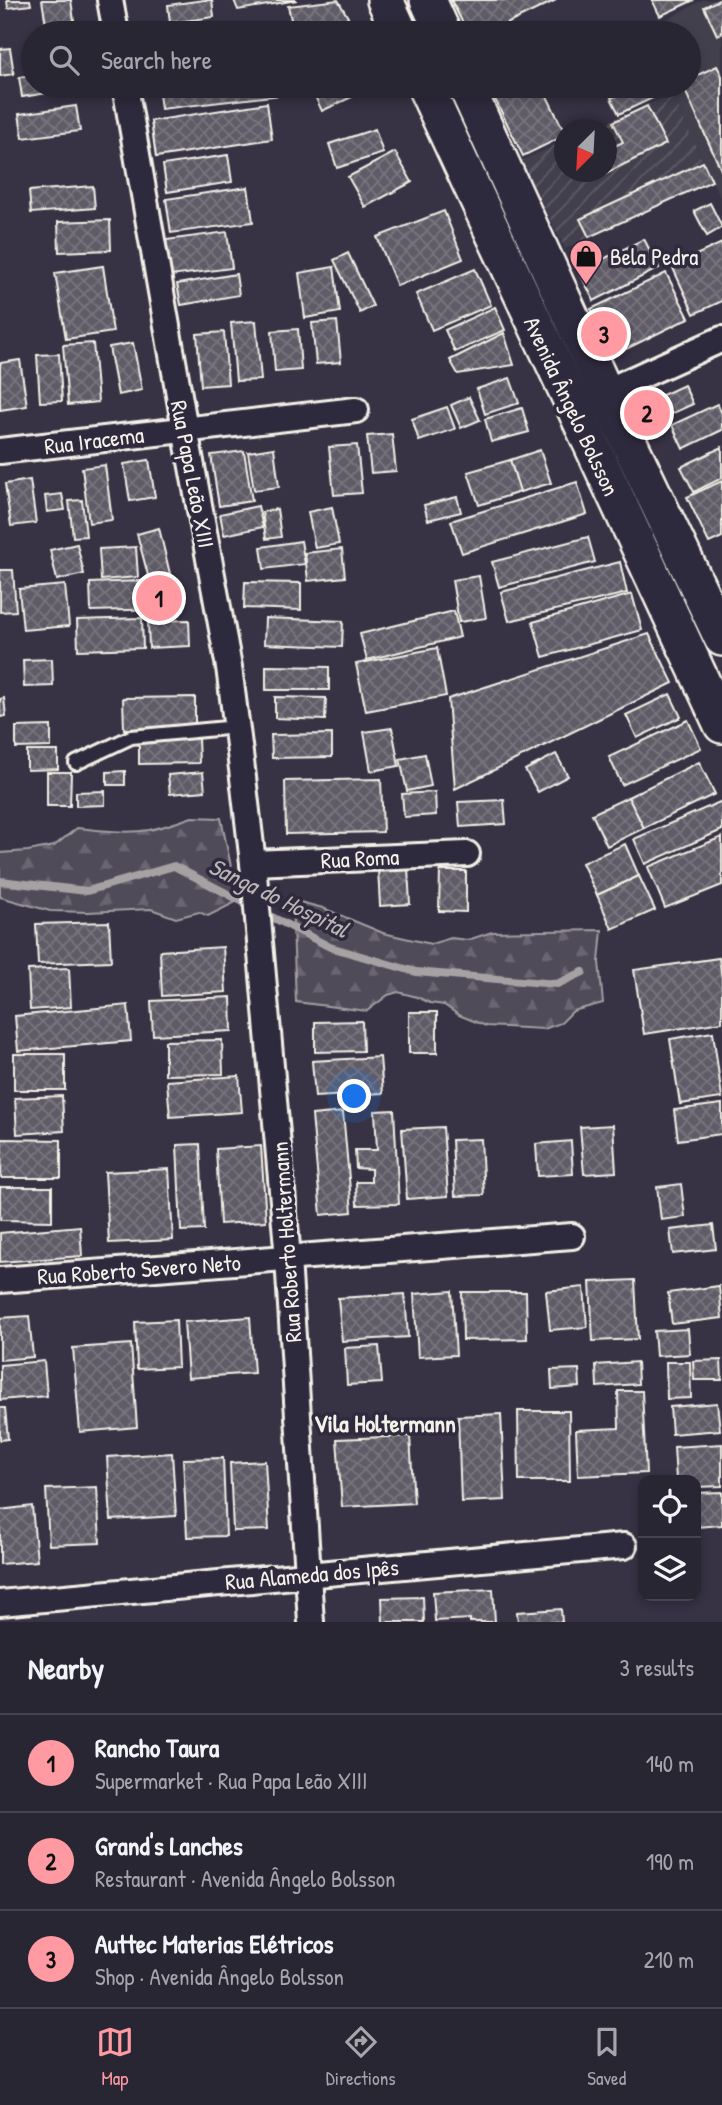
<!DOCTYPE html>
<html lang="en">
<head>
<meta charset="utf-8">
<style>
	body { margin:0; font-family:"Patrick Hand",sans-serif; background:#35323f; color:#f1f3f6 }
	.controls { position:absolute; right:21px; bottom:21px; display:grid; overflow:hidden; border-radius:14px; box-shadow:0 4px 10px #0003 }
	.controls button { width:63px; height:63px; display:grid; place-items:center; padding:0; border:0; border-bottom:2px solid #45434e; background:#292633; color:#f1f3f6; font:35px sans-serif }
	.compass { position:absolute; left:554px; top:119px; width:63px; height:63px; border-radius:50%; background:#292633; box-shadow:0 4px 10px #0003; rotate:204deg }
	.you { position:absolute; left:355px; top:1097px; width:24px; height:24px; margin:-18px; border:5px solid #fff; border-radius:50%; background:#1a73e8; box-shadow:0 0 0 10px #1a73e833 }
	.badge { display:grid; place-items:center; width:46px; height:46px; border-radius:50%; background:#ff9aa2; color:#111; font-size:23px; font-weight:700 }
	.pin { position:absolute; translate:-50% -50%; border:4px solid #fff; box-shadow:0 2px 7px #0006 }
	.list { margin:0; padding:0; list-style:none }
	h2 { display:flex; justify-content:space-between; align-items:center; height:91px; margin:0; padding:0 28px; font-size:30px }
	h2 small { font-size:23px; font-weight:400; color:#a5a5ac }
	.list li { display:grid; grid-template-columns:46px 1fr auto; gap:21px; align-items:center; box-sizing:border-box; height:98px; padding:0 28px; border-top:2px solid #45434e }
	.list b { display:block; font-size:26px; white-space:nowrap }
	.list p { margin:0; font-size:23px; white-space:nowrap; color:#a5a5ac }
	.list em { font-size:23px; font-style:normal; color:#a5a5ac }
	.icon { flex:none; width:38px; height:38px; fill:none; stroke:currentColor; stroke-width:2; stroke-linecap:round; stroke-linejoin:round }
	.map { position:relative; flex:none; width:722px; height:1622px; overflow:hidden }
	.search { position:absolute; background:#292633; box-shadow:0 4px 10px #0003; left:21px; right:21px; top:21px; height:77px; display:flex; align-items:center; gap:18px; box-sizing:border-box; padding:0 24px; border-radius:38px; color:#a5a5ac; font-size:26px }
	.sheet { height:385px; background:#292633 }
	nav { display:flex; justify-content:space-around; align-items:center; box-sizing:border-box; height:98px; border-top:2px solid #45434e; background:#292633; font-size:19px; color:#a5a5ac }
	nav a { display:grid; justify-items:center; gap:4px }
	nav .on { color:#ff9aa2 }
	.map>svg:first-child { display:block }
	.built { fill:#433f4e }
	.industrial { fill:url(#industrial-furrows) }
	.forest { fill:url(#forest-firs); stroke:#a29ea0; stroke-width:2 }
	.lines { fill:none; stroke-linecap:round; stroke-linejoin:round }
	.stream { stroke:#a6a2a4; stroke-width:8 }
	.building { fill:url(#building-cross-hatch); stroke:#f4f1e8; stroke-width:2 }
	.lane-casing { stroke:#f4f1e8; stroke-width:18 }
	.street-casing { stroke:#f4f1e8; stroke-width:30 }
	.secondary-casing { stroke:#f4f1e8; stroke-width:40 }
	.lane { stroke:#2f2a3d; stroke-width:12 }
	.street { stroke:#2f2a3d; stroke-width:24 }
	.secondary { stroke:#2f2a3d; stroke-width:35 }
	.labels { text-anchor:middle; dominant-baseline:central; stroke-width:7; stroke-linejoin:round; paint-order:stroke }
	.poi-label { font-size:23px; fill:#f4f1e8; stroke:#2f2a3d; text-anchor:start }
	.street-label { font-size:23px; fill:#f4f1e8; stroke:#2f2a3d }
	.water-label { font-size:24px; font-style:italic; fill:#bab6b5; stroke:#2f2a3d }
	.neighbourhood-label { font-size:24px; font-weight:bold; fill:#f4f1e8; stroke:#2f2a3d }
</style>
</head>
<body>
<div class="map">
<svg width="722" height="1622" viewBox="0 0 722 1622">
	<defs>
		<pattern id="industrial-furrows" width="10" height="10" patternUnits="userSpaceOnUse" patternTransform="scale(1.75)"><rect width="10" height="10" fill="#433f4e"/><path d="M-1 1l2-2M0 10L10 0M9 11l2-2" fill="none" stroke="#5f5b68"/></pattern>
		<pattern id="forest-firs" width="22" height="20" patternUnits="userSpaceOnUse" patternTransform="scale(1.75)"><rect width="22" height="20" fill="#504b59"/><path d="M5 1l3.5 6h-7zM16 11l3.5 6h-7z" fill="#6a6571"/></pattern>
		<pattern id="building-cross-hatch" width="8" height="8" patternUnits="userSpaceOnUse" patternTransform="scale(1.75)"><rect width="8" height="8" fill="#5f5c67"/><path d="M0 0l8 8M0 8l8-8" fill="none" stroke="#77747d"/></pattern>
	</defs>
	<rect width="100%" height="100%" fill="#373244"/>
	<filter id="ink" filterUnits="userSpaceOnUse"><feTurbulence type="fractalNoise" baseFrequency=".0143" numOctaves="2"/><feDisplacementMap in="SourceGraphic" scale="14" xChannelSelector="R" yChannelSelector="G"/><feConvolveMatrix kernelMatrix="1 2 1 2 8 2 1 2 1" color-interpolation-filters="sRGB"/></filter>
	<g filter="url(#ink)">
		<!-- built -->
		<polygon class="built" points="703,0 722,0 722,202 668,86 689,86 689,33 642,33"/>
		<!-- industrial -->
		<polygon class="industrial" points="672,94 712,181 565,249 521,161 564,141 564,172 606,172 606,130 592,129"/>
		<!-- forest -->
		<g class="forest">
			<path d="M 192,817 L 221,818 L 238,901 L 208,916 L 199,912 L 176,918 L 151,909 L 88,912 L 50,911 L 0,897 L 0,853 L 28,851 L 54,846 L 77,828 C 100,830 126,834 149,830 C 164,827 178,822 192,817 Z"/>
			<polygon points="292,900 323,908 383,933 431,944 451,938 468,940 492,932 602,930 599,962 603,1003 573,1011 561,1023 544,1029 486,1026 459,1015 444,1005 430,1003 417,997 398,992 388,995 367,1011 296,1002"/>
		</g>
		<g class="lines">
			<!-- stream -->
			<polyline class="stream" points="0,881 87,891 174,866 330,947 416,972 557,984 583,972"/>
		</g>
		<!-- building -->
		<g class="building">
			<polygon points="7,0 30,0 31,5 8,8"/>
			<polygon points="42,0 71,0 74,21 46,25"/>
			<polygon points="204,0 212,0 214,17 170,23 168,5"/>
			<polygon points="234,0 297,0 238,10"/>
			<polygon points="338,0 357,33 294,33 288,6"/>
			<polygon points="451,0 556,0 488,33 468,33"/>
			<polygon points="652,0 694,0 660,16"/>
			<polygon points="719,0 722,0 722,33 717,35 704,7"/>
			<polygon points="10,48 14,74 0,76 0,49"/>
			<polygon points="717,66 722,76 722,172 683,86 689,86 689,79"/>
			<polygon points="33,75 33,86 90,86 22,97 19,77"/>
			<polygon points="158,86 279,86 280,95 161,109"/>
			<polygon points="310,86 375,86 322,111"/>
			<polygon points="506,86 542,86 564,131 564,136 523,156 492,93"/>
			<polygon points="562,86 584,86 566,94"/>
			<polygon points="637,86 660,86 663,93 619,114 611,98"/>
			<polygon points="267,103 272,139 156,157 151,121"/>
			<polygon points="76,106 80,131 23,138 19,114"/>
			<polygon points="647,106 666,144 602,175 601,172 606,172 606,150 623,142 613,122"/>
			<polygon points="375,129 383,153 337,168 329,144"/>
			<polygon points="395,152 412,182 365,207 348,177"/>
			<polygon points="228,155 232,182 167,192 163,165"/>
			<polygon points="703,162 712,181 589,237 580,219"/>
			<polygon points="93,186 95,208 31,213 29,191"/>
			<polygon points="248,187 253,222 171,233 166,199"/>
			<polygon points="710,203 722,227 707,236 694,211"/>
			<polygon points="444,211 463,259 397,286 377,237"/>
			<polygon points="110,220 111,250 59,252 58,222"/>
			<polygon points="227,232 232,268 171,276 166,240"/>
			<polygon points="644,239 659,268 594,301 579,271"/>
			<polygon points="722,243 722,301 694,314 672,266"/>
			<polygon points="348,253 373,306 360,313 334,260"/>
			<polygon points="103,266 113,332 66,339 55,273"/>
			<polygon points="334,267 340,312 305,318 299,273"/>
			<polygon points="475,269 491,305 432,330 416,294"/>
			<polygon points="666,273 689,318 614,355 591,309"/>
			<polygon points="236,274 239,295 181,305 177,284"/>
			<polygon points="495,307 505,330 455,352 445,330"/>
			<polygon points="256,321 261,380 236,381 231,323"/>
			<polygon points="337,321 341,362 316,364 312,323"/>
			<polygon points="298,329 301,370 275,372 272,331"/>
			<polygon points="224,332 228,384 201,386 197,334"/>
			<polygon points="504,333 514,365 458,374 450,360"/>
			<polygon points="93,343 98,402 68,405 63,345"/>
			<polygon points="133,343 142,390 118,395 109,347"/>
			<polygon points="59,354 62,401 40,402 37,355"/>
			<polygon points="20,360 27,406 0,410 0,363"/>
			<polygon points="510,378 519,403 485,414 477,389"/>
			<polygon points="684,385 693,404 651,423 643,404"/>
			<polygon points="469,397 480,420 461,428 451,405"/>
			<polygon points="717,404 722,413 722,430 683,449 672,425"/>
			<polygon points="447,407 455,429 419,441 412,419"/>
			<polygon points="522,408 529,432 491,442 485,419"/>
			<polygon points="392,434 396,471 371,473 367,436"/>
			<polygon points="357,445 362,493 334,495 329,447"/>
			<polygon points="722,447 722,478 694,492 681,467"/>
			<polygon points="274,448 279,487 254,490 248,452"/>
			<polygon points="540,450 551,483 520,492 510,460"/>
			<polygon points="244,451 252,501 219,506 211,455"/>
			<polygon points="149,460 155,497 130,501 124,464"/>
			<polygon points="510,460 520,492 479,505 468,472"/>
			<polygon points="105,465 112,520 89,523 82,468"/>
			<polygon points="30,480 36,523 11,526 5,484"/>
			<polygon points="722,481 722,537 709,543 687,497"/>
			<polygon points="577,482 587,514 462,553 451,521"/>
			<polygon points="62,494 65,510 47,512 45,496"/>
			<polygon points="457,497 461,512 428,520 424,505"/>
			<polygon points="82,500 86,536 73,537 69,501"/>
			<polygon points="258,506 263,527 224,535 220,514"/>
			<polygon points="332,507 339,544 315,548 308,512"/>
			<polygon points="277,509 281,537 266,539 262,512"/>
			<polygon points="159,528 170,574 149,579 137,534"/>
			<polygon points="588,537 595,562 499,587 492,562"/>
			<polygon points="301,541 305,564 264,569 261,547"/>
			<polygon points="77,544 84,574 57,580 50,550"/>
			<polygon points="136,547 138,577 101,580 99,549"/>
			<polygon points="342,549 345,577 308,581 305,553"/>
			<polygon points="620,562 627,593 509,621 501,592"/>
			<polygon points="0,570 13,570 16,611 0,612"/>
			<polygon points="479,576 486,618 459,622 452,580"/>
			<polygon points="163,580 164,609 91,611 90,583"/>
			<polygon points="245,582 301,583 301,610 244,608"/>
			<polygon points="65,585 69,626 23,630 19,589"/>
			<polygon points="632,594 642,630 543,657 533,622"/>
			<polygon points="454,611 460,637 367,660 360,634"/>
			<polygon points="142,618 143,648 78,650 77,620"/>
			<polygon points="265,618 343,621 342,647 264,644"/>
			<polygon points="189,620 190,646 149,648 148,621"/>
			<polygon points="649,634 673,683 455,789 448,699"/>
			<polygon points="437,648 446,696 366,711 356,664"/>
			<polygon points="52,659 53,686 24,687 23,660"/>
			<polygon points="266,666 329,667 329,690 266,690"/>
			<polygon points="670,694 681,717 637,738 626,715"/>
			<polygon points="195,697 195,728 124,729 123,698"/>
			<polygon points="275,697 326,698 325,720 275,718"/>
			<polygon points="4,698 6,716 0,717 0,699"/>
			<polygon points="688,720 701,748 622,785 609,757"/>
			<polygon points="51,726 51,747 16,748 16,727"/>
			<polygon points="392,728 399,766 371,771 364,732"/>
			<polygon points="332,734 332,757 272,758 271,735"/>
			<polygon points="198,738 199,763 139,764 139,739"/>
			<polygon points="27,751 58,751 58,769 27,770"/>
			<polygon points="425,754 431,786 407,791 400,759"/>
			<polygon points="556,754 568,776 538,792 525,770"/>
			<polygon points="699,762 715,794 644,828 628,797"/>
			<polygon points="125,771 125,785 107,785 107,772"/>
			<polygon points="47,772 71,772 70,806 47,806"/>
			<polygon points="203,772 205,791 170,794 168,775"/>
			<polygon points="381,779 383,832 286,834 285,781"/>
			<polygon points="105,791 105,805 76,806 76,792"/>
			<polygon points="435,792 436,815 404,817 402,794"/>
			<polygon points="628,797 644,828 607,846 592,814"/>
			<polygon points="504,800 506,824 460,827 458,802"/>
			<polygon points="722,801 722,830 645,864 634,839"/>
			<polygon points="722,837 722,885 665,908 648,867"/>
			<polygon points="625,844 639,876 597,895 582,863"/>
			<polygon points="408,868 410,904 380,906 378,869"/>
			<polygon points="440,871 466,871 466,912 439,911"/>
			<polygon points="639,876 655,910 612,929 597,895"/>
			<polygon points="109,922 111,961 38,964 36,924"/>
			<polygon points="223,947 226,992 162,996 160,951"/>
			<polygon points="719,958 722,978 722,1022 644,1034 634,970"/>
			<polygon points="69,968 71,1007 30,1010 28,970"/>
			<polygon points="231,997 232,1031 153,1035 151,1001"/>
			<polygon points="128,1005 131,1041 18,1051 15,1016"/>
			<rect x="409" y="1012" width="28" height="41"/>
			<polygon points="362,1021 363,1051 315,1052 315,1022"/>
			<polygon points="713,1032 722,1098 680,1104 670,1039"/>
			<polygon points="222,1040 223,1074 165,1075 165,1041"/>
			<rect x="14" y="1054" width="51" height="36"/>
			<polygon points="380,1057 383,1093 315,1097 312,1061"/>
			<polygon points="239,1076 242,1112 170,1117 167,1081"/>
			<polygon points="62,1096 64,1131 17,1134 15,1098"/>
			<polygon points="722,1104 722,1134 678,1140 674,1110"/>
			<polygon points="394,1110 399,1204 357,1205 356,1182 371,1182 371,1169 356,1168 355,1150 377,1150 375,1111"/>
			<polygon points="343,1112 352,1212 321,1215 312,1115"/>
			<polygon points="613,1125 616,1172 584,1174 580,1127"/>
			<polygon points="443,1127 448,1196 407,1199 402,1129"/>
			<polygon points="2,1139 61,1140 61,1178 1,1178"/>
			<polygon points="481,1139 484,1195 455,1196 452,1140"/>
			<polygon points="571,1141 573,1174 538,1176 536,1144"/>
			<polygon points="200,1144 204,1230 181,1231 177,1145"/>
			<polygon points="261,1146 266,1221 220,1224 216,1149"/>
			<polygon points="169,1169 173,1240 109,1243 105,1172"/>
			<polygon points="681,1184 685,1217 661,1220 657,1187"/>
			<polygon points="0,1187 52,1187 52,1221 0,1220"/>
			<polygon points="713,1225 716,1249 673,1254 670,1230"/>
			<polygon points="80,1226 82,1256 0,1262 0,1233"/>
			<polygon points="635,1280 638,1339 593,1341 590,1282"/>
			<polygon points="719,1286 722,1318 672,1324 668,1293"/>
			<polygon points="584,1287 587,1327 550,1330 546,1291"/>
			<polygon points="452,1291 456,1355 418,1357 414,1294"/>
			<polygon points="462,1292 526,1292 527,1339 463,1340"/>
			<polygon points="405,1294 408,1337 342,1341 338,1298"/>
			<polygon points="29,1316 33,1357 0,1360 0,1318"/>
			<polygon points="250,1317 254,1373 188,1378 184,1322"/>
			<polygon points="176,1320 178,1367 137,1369 135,1322"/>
			<polygon points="688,1329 690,1354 656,1356 654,1331"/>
			<polygon points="131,1344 137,1427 80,1432 73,1348"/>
			<polygon points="379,1346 382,1383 347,1385 345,1348"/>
			<polygon points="721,1360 722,1380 694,1380 693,1361"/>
			<polygon points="44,1361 47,1396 0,1400 0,1365"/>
			<polygon points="637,1362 638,1384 597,1387 596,1365"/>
			<polygon points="666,1362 690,1362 691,1398 667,1399"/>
			<polygon points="579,1369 580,1387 552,1389 551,1370"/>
			<polygon points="618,1391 642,1391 646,1473 578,1476 576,1430 619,1428"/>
			<polygon points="717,1403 720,1430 672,1434 670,1407"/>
			<polygon points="0,1408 5,1408 8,1439 0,1440"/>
			<polygon points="518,1411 569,1411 570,1481 519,1481"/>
			<polygon points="501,1414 505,1500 461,1502 458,1416"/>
			<polygon points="410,1436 414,1503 342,1507 337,1439"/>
			<polygon points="722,1444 722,1486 696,1487 696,1480 676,1480 674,1447"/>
			<polygon points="172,1453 176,1516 111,1520 107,1457"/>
			<polygon points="223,1458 226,1536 187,1537 183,1459"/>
			<polygon points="265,1461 269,1530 233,1531 230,1463"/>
			<polygon points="97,1487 100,1543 49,1545 46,1489"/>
			<polygon points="722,1492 722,1525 696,1527 696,1493"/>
			<polygon points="32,1506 37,1561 0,1564 0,1510"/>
			<polygon points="493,1589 495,1622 470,1622 470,1619 435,1621 433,1592"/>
			<polygon points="423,1597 424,1622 383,1622 382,1598"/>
			<polygon points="561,1609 562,1622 518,1622 517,1612"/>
		</g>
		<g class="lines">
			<defs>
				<polyline id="lane" points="76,763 131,737 237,727"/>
				<g id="street">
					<polyline points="110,0 116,33"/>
					<polyline points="125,86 185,429 229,667 242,769 253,863 288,1258 311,1622"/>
					<polyline points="605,392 722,339"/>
					<polyline points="0,451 356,410"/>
					<polyline points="253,863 467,854"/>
					<polyline points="0,1280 572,1236"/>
					<polyline points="0,1603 624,1546"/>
				</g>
				<g id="secondary">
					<polyline points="385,0 400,33"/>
					<polyline points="428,0 443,33"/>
					<polyline points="425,86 722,725"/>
					<polyline points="466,86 605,392 722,638"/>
				</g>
			</defs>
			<!-- lane casing -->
			<use href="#lane" class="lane-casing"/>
			<!-- street casing -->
			<use href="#street" class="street-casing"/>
			<!-- secondary casing -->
			<use href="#secondary" class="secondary-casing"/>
			<!-- lane -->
			<use href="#lane" class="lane"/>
			<!-- street -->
			<use href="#street" class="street"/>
			<!-- secondary -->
			<use href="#secondary" class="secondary"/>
		</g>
	</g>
	<!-- icons -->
	<defs>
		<symbol id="shop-pin" viewBox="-11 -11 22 30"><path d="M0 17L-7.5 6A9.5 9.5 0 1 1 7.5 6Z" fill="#ff9aa2" stroke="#2f2a3d"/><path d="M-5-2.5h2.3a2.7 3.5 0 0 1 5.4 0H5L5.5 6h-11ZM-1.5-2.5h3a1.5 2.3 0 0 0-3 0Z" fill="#111"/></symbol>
	</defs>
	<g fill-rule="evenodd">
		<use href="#shop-pin" x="567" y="237" width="38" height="52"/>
	</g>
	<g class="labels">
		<!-- poi labels -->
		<g class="poi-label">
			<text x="610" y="256">Bela Pedra</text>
		</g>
		<!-- street labels -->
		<g class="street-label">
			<text transform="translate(572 406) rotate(65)">Avenida Ângelo Bolsson</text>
			<text transform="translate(94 440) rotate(-7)">Rua Iracema</text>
			<text transform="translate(193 474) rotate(79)">Rua Papa Leão XIII</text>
			<text transform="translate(360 858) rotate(-3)">Rua Roma</text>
			<text transform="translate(286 1242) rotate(-94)">Rua Roberto Holtermann</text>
			<text transform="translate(139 1269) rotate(-4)">Rua Roberto Severo Neto</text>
			<text transform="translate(312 1574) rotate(-5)">Rua Alameda dos Ipês</text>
		</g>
		<!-- water labels -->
		<g class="water-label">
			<text transform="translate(279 897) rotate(26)">Sanga do Hospital</text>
		</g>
		<!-- neighbourhood labels -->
		<g class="neighbourhood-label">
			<text x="385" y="1423">Vila Holtermann</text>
		</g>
	</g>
</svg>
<div class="controls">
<button><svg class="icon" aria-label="locate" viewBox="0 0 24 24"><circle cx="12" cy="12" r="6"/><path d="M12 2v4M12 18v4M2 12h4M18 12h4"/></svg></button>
<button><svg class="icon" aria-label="layers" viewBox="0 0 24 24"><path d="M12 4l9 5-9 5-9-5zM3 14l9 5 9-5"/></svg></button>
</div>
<svg class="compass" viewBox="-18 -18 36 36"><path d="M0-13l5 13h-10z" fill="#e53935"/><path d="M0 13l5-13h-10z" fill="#a5a5ac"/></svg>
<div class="you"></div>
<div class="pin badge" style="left:159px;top:598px">1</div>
<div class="pin badge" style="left:647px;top:413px">2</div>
<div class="pin badge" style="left:604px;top:334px">3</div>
<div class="search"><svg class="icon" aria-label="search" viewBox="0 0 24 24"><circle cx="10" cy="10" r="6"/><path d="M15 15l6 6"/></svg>Search here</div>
</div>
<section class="sheet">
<h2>Nearby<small>3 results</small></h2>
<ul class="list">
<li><span class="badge">1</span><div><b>Rancho Taura</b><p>Supermarket · Rua Papa Leão XIII</p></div><em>140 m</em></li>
<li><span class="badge">2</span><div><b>Grand's Lanches</b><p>Restaurant · Avenida Ângelo Bolsson</p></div><em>190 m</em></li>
<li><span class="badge">3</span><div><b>Auttec Materias Elétricos</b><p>Shop · Avenida Ângelo Bolsson</p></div><em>210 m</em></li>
</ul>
</section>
<nav>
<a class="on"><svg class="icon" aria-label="map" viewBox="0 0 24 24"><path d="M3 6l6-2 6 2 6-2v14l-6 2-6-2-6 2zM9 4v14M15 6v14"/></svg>Map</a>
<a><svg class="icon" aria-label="directions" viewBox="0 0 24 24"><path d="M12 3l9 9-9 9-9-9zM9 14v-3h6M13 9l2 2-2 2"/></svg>Directions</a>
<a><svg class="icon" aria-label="saved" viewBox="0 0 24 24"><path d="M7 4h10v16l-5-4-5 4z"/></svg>Saved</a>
</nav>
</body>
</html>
